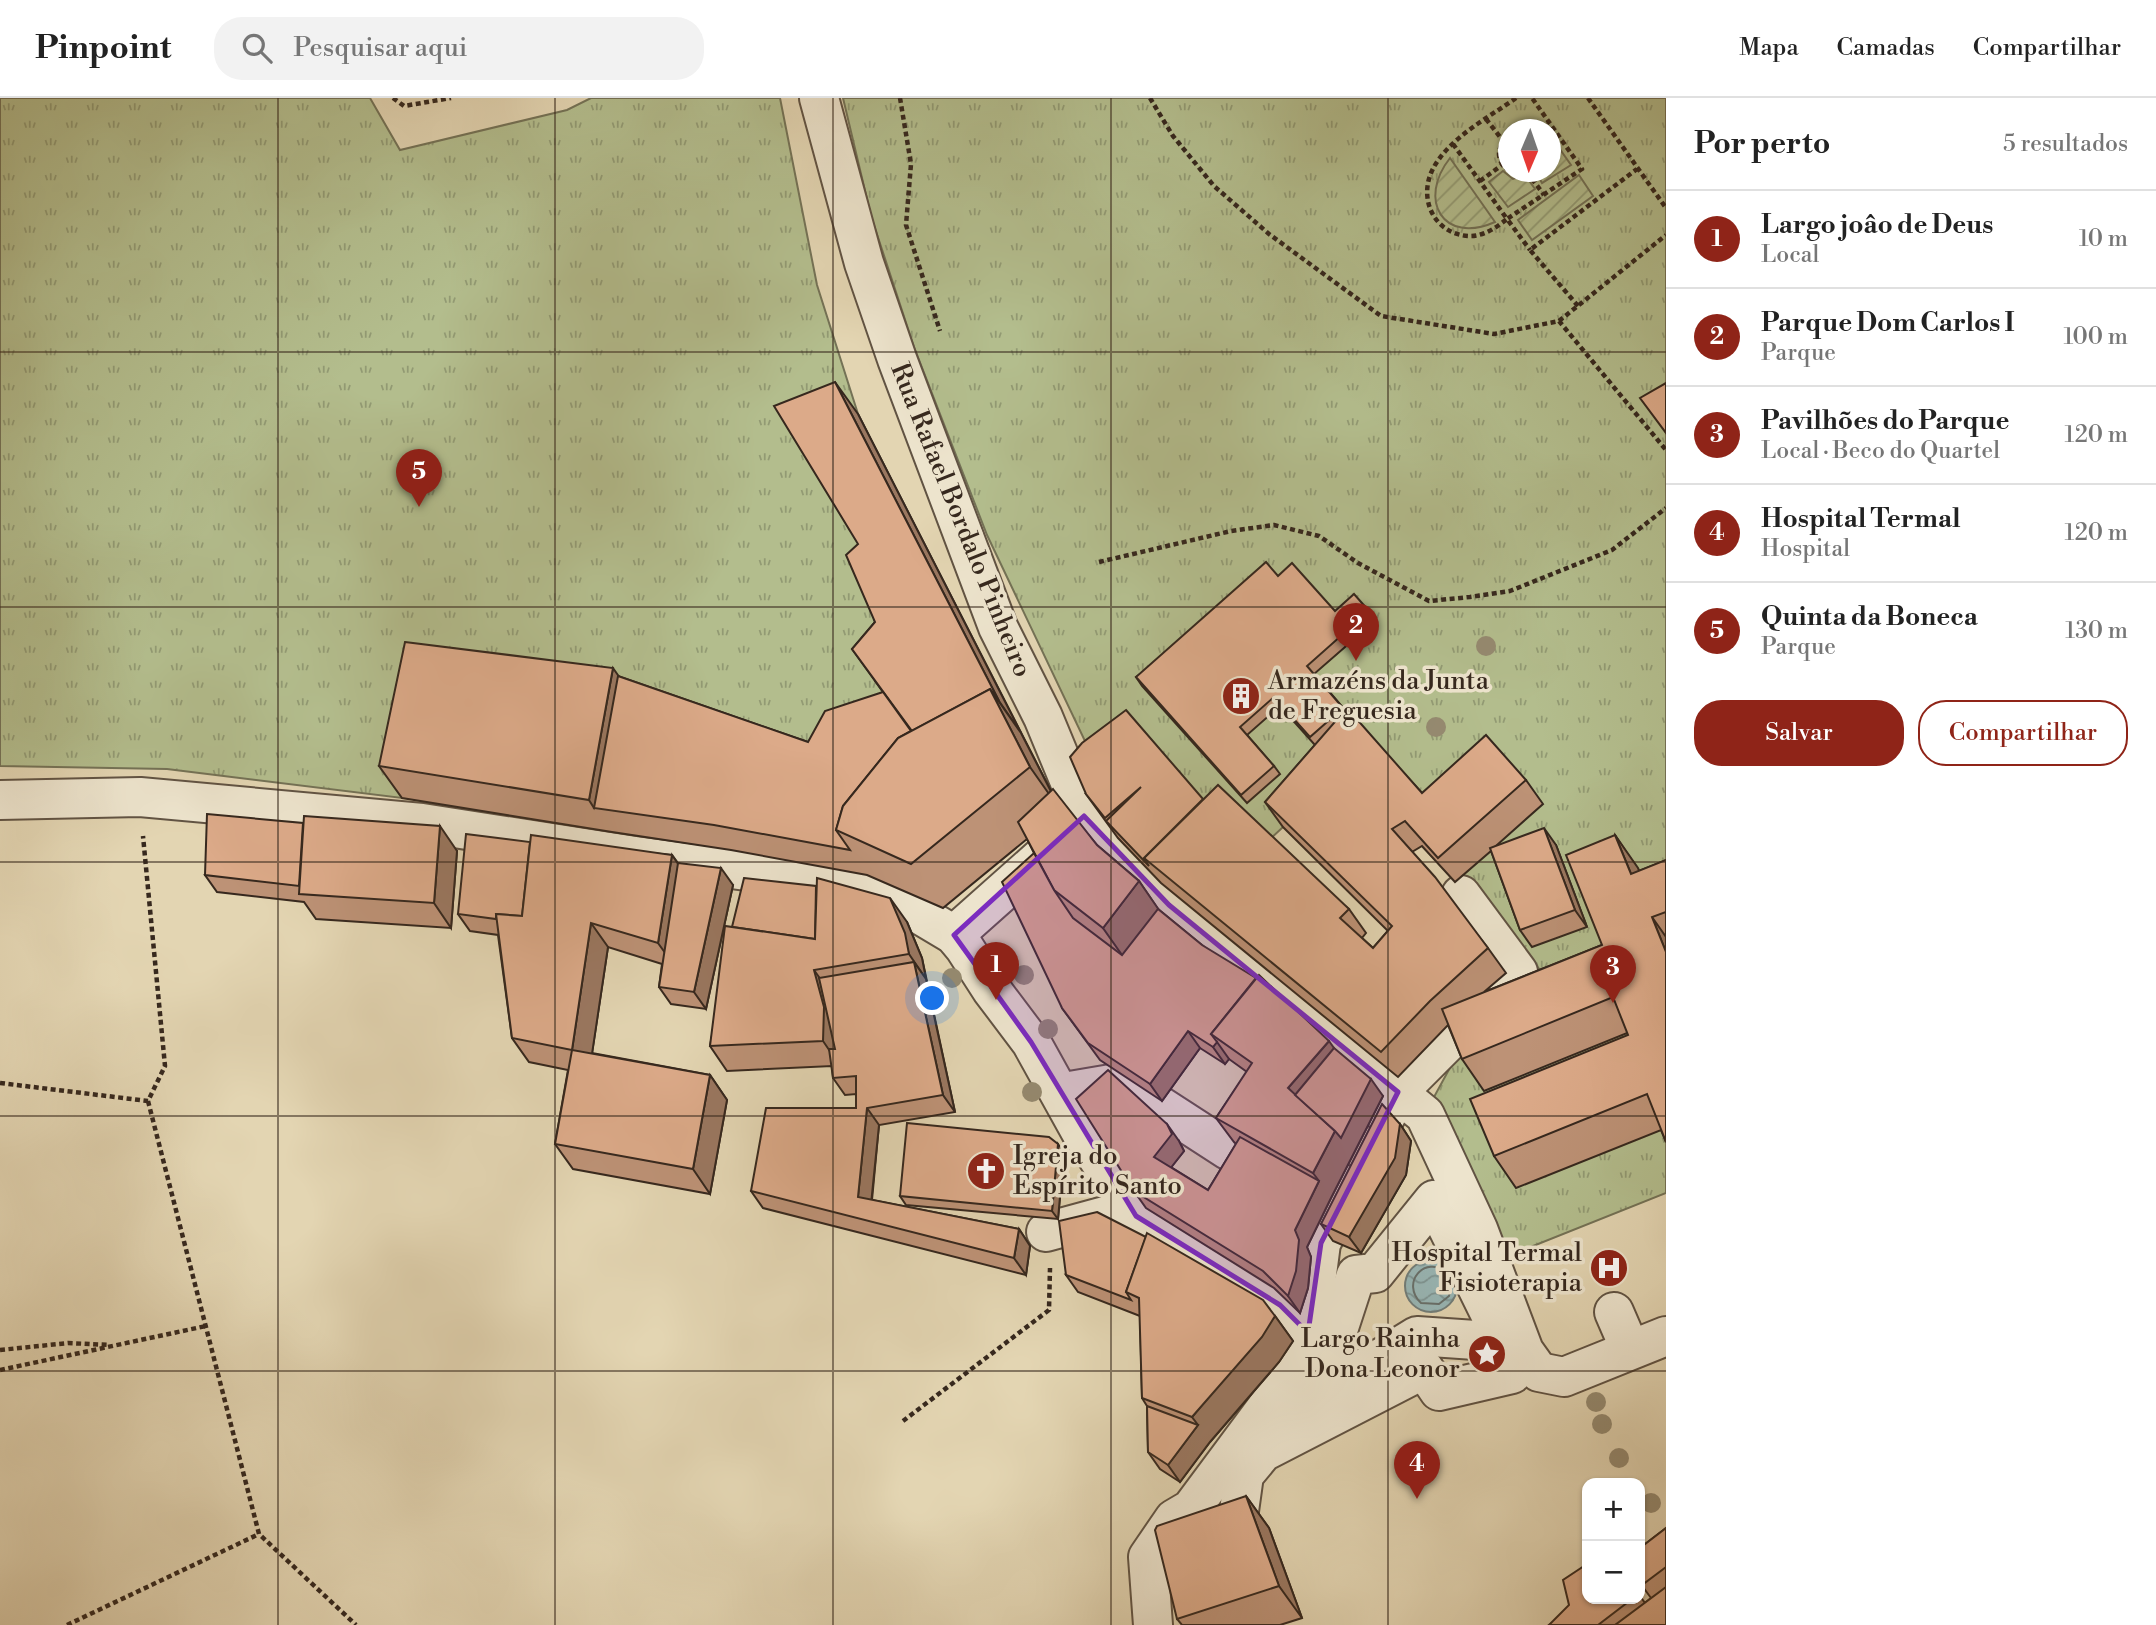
<!DOCTYPE html>
<html lang="pt">
<head>
<meta charset="utf-8">
<style>
	body { margin:0; font-family:"Libre Bodoni",serif; background:#f2f2f2; color:#222 }
	.controls { position:absolute; right:21px; bottom:21px; display:grid; overflow:hidden; border-radius:14px; box-shadow:0 2px 5px #0004 }
	.controls button { width:63px; height:63px; display:grid; place-items:center; padding:0; border:0; border-bottom:2px solid #e0e0e0; background:#fff; color:#222; font:35px sans-serif }
	.compass { position:absolute; left:1498px; top:21px; width:63px; height:63px; border-radius:50%; background:#fff; box-shadow:0 2px 5px #0004; rotate:182deg }
	.you { position:absolute; left:933px; top:901px; width:24px; height:24px; margin:-18px; border:5px solid #fff; border-radius:50%; background:#1a73e8; box-shadow:0 0 0 10px #1a73e833 }
	.badge { display:grid; place-items:center; width:46px; height:46px; border-radius:50%; background:#8f2418; color:#fff; font-size:23px; font-weight:700 }
	.pin { position:absolute; translate:-50% -58px; filter:drop-shadow(0 2px 4px #0008) }
	.pin::after { content:''; position:absolute; top:37px; width:24px; height:21px; background:inherit; clip-path:polygon(0 0,100% 0,50% 100%) }
	.list { margin:0; padding:0; list-style:none }
	h2 { display:flex; justify-content:space-between; align-items:center; height:91px; margin:0; padding:0 28px; font-size:30px }
	h2 small { font-size:23px; font-weight:400; color:#767676 }
	.list li { display:grid; grid-template-columns:46px 1fr auto; gap:21px; align-items:center; box-sizing:border-box; height:98px; padding:0 28px; border-top:2px solid #e0e0e0 }
	.list b { display:block; font-size:26px; white-space:nowrap }
	.list p { margin:0; font-size:23px; white-space:nowrap; color:#767676 }
	.list em { font-size:23px; font-style:normal; color:#767676 }
	.actions { display:flex; gap:14px; padding:21px 28px }
	.actions a { flex:1; padding:16px 0; border:2px solid #8f2418; border-radius:28px; text-align:center; font-size:24px; color:#8f2418 }
	.actions .main { background:#8f2418; color:#fff }
	.icon { flex:none; width:38px; height:38px; fill:none; stroke:currentColor; stroke-width:2; stroke-linecap:round; stroke-linejoin:round }
	.map { position:relative; flex:none; width:1666px; height:1527px; overflow:hidden }
	header { display:flex; align-items:center; gap:42px; box-sizing:border-box; height:98px; padding:0 35px; background:#fff; border-bottom:2px solid #e0e0e0 }
	header strong { font-size:33px }
	nav { display:flex; gap:38px; margin-inline-start:auto; font-size:24px }
	.search { width:490px; height:63px; background:#f2f2f2; display:flex; align-items:center; gap:18px; box-sizing:border-box; padding:0 24px; border-radius:28px; color:#767676; font-size:26px }
	main { display:flex }
	aside { flex:1; background:#fff }
	.map>svg:first-child { display:block }
	.park { fill:url(#park-tufts); stroke:#747256; stroke-width:2; fill-rule:evenodd }
	.garden { fill:url(#garden-furrows); stroke:#747256; stroke-width:2 }
	.water { fill:url(#water-waves); stroke:#717d79; stroke-width:2 }
	.lines { fill:none; stroke-linecap:round; stroke-linejoin:round }
	.shore { stroke:#676f6a; stroke-width:2 }
	.minor-casing { stroke:#615343; stroke-width:42 }
	.path { stroke:#36281e; stroke-width:4.5; stroke-dasharray:5 3.5; stroke-linecap:butt }
	.minor { stroke:#ede4cd; stroke-width:38 }
	.tree { fill:#958a70 }
	.wall { fill:#bd9276; stroke:#36281e; stroke-width:2 }
	.shaded-wall { fill:#9a7760; stroke:#36281e; stroke-width:2 }
	.building { fill:#dcaa89; stroke:#36281e; stroke-width:2 }
	.marked { fill:#7b2cbf; fill-opacity:0.2; stroke:#7b2cbf; stroke-width:5; stroke-linejoin:round }
	.grid { fill:none; stroke:#36281e; stroke-width:2; stroke-opacity:0.55 }
	.labels { text-anchor:middle; dominant-baseline:central; stroke-width:7; stroke-linejoin:round; paint-order:stroke }
	.street-label { font-size:26px; fill:#36281e; stroke:#ede4cd }
	.poi-label { font-size:26px; fill:#36281e; stroke:#ede4cd; text-anchor:start }
</style>
</head>
<body>
<header>
<strong>Pinpoint</strong>
<div class="search"><svg class="icon" aria-label="search" viewBox="0 0 24 24"><circle cx="10" cy="10" r="6"/><path d="M15 15l6 6"/></svg>Pesquisar aqui</div>
<nav><a>Mapa</a><a>Camadas</a><a>Compartilhar</a></nav>
</header>
<main>
<div class="map">
<svg width="1666" height="1527" viewBox="0 0 1666 1527">
	<defs>
		<pattern id="park-tufts" width="24" height="20" patternUnits="userSpaceOnUse" patternTransform="scale(1.75)"><rect width="24" height="20" fill="#b3bd8d"/><path d="M3 7l-1-3M5 7V3M7 7l1-3M15 17l-1-3M17 17v-4M19 17l1-3" fill="none" stroke="#929a73"/></pattern>
		<pattern id="garden-furrows" width="10" height="10" patternUnits="userSpaceOnUse" patternTransform="scale(1.75)"><rect width="10" height="10" fill="#b3bd8d"/><path d="M-1 1l2-2M0 10L10 0M9 11l2-2" fill="none" stroke="#929a73"/></pattern>
		<pattern id="water-waves" width="16" height="10" patternUnits="userSpaceOnUse" patternTransform="scale(1.75)"><rect width="16" height="10" fill="#98b6b5"/><path d="M0 5q4-4 8 0t8 0" fill="none" stroke="#7d9493"/></pattern>
	</defs>
	<rect width="100%" height="100%" fill="#e3d5b2"/>
	<filter id="stains"><feTurbulence type="fractalNoise" baseFrequency=".00286" numOctaves="4"/><feColorMatrix values="0 0 0 0 .2 0 0 0 0 .09 0 0 0 0 .02 0 0 0 .5 -.17"/></filter>
	<radialGradient id="worn" r=".72"><stop offset=".6" stop-color="#630" stop-opacity="0"/><stop offset="1" stop-color="#630" stop-opacity=".3"/></radialGradient>
	<!-- park -->
	<g class="park">
		<polygon points="0,0 370,0 400,52 567,12 591,0 780,0 817,187 858,316 880,478 898,556 875,583 901,619 825,668 428,576 402,700 167,671 0,668"/>
		<path d="M 843,0 L 1666,0 L 1666,1095 L 1508,1158 L 1434,999 L 1464,944 L 1546,878 L 1422,748 L 1283,729 L 1269,742 L 1221,725 L 1094,662 L 987,437 L 914,249 L 871,118 ZM 1508,32 L 1550,32 L 1550,74 L 1508,74 Z"/>
	</g>
	<!-- garden -->
	<g class="garden">
		<polygon points="1552,40 1571,67 1542,85 1536,74 1550,74"/>
		<path d="M 1450,60 L 1495,124 C 1443,147 1417,102 1450,60 Z"/>
		<polygon points="1503,73 1513,81 1525,77 1535,91 1508,109 1489,84"/>
		<polygon points="1579,77 1593,98 1532,142 1518,122"/>
	</g>
	<!-- water -->
	<circle class="water" cx="1431" cy="1188" r="26"/>
	<g class="lines">
		<!-- shore -->
		<path class="shore" d="M 1447,1175 C 1425,1156 1400,1185 1421,1205 L 1439,1206 L 1449,1198 L 1451,1183"/>
		<defs>
			<g id="minor">
				<polyline points="819,0 864,165 897,261 998,529 1043,619 1084,718 1169,807 1425,1017 1478,1131 1524,1253 1539,1274 1564,1279 1666,1238"/>
				<polyline points="0,702 140,699 422,725 635,758 857,788 897,803 954,837 964,849 991,891 1031,944 1082,1036 1136,1118 1280,1207 1308,1235"/>
				<polyline points="954,837 1045,756"/>
				<polyline points="1070,993 1123,984 1228,1052"/>
				<polyline points="1386,1018 1398,994 1518,874 1461,797"/>
				<polygon points="1434,1102 1504,1244 1417,1238 1284,1320 1328,1263 1356,1177 1375,1175"/>
				<polyline points="1046,1134 1112,1116"/>
				<polyline points="1614,1214 1630,1251"/>
				<polyline points="1212,1436 1238,1420 1244,1377 1263,1354 1424,1271 1439,1293 1512,1276"/>
				<polyline points="1153,1527 1148,1459 1174,1421 1191,1411 1307,1255 1321,1145 1351,1087"/>
			</g>
		</defs>
		<!-- minor casing -->
		<use href="#minor" class="minor-casing"/>
		<!-- path -->
		<g class="path">
			<polyline points="393,0 404,8 451,0"/>
			<polyline points="900,0 911,66 906,127 940,233"/>
			<polyline points="1150,0 1173,38 1214,88 1269,136 1381,218 1494,236 1559,223 1666,352"/>
			<path d="M 1516,0 C 1488,20 1445,42 1431,75 C 1419,104 1436,136 1468,138 C 1483,139 1497,129 1507,121 L 1530,152"/>
			<polyline points="1588,0 1666,110"/>
			<polyline points="1486,21 1504,44"/>
			<path d="M 1508,41 C 1495,49 1497,64 1508,72"/>
			<polyline points="1453,46 1507,121 1582,71 1532,0"/>
			<polyline points="1511,74 1520,74"/>
			<polyline points="1527,74 1544,97"/>
			<polyline points="1480,83 1502,67"/>
			<polyline points="1578,208 1530,152 1637,71"/>
			<polyline points="1559,223 1666,137"/>
			<polyline points="1099,464 1231,433 1274,427 1319,438 1358,465 1429,503 1470,499 1510,493 1612,452 1666,410"/>
			<polyline points="0,985 148,1003 165,968 143,738"/>
			<polyline points="148,1003 259,1436 356,1527"/>
			<polyline points="0,1252 68,1245 110,1247"/>
			<polyline points="0,1272 206,1228"/>
			<polyline points="903,1323 1049,1212 1050,1170"/>
			<polyline points="67,1527 259,1436"/>
		</g>
		<!-- minor -->
		<use href="#minor" class="minor"/>
	</g>
	<!-- trees -->
	<g class="tree">
		<circle cx="1486" cy="548" r="10"/>
		<circle cx="1436" cy="629" r="10"/>
		<circle cx="1024" cy="877" r="10"/>
		<circle cx="952" cy="880" r="10"/>
		<circle cx="1048" cy="931" r="10"/>
		<circle cx="1032" cy="994" r="10"/>
		<circle cx="1596" cy="1304" r="10"/>
		<circle cx="1602" cy="1326" r="10"/>
		<circle cx="1619" cy="1360" r="10"/>
		<circle cx="1651" cy="1405" r="10"/>
	</g>
	<!-- wall -->
	<g class="wall">
		<polygon points="858,316 1051,693 1097,747 1139,783 1158,811 1202,847 1334,951 1383,998 1331,1100 1307,1149 1311,1159 1308,1190 1300,1215 1274,1190 1146,1110 1134,1093 1179,1043 1184,1053 1171,1069 1208,1092 1236,1046 1234,1044 1216,1020 1247,974 1229,961 1225,966 1200,950 1162,1003 1100,962 1062,910 1034,755 1027,741 943,810 867,777 731,752 612,734 402,700 379,668 618,578 808,644 883,594 852,551 875,524 858,446"/>
		<polygon points="1278,478 1335,513 1369,513 1376,522 1314,576 1345,612 1422,695 1526,682 1543,706 1497,747 1556,747 1587,829 1532,849 1520,832 1491,753 1455,784 1422,748 1412,754 1488,850 1506,875 1484,894 1602,847 1615,737 1639,773 1666,762 1666,1044 1661,1032 1516,1090 1494,1058 1628,937 1627,935 1484,993 1462,961 1448,927 1398,979 1161,785 1118,740 1086,696 1203,701 1349,811 1366,835 1362,840 1373,850 1388,833 1283,729 1265,704 1315,647 1280,608 1247,637 1274,668 1280,676 1247,705 1142,588 1136,579"/>
		<polygon points="530,744 672,757 678,765 733,787 706,911 671,906 659,889 662,866 608,849 592,955 710,977 727,1002 710,1096 573,1071 555,1046 568,972 529,964 512,940 498,837 470,833 458,816"/>
		<polygon points="457,753 451,830 316,821 304,804 217,794 205,777"/>
		<polygon points="907,824 922,860 955,1014 879,1027 872,1102 1019,1131 1030,1148 1026,1177 763,1110 751,1093 856,1010 856,996 845,997 833,980 832,968 727,973 710,948 732,829"/>
		<polygon points="1400,1026 1411,1043 1406,1077 1361,1155 1333,1143 1321,1126"/>
		<polygon points="1064,1054 1058,1121 906,1107 900,1098"/>
		<polygon points="1066,1177 1275,1218 1293,1243 1279,1264 1210,1344 1180,1384 1160,1371 1148,1354 1147,1308 1142,1300 1140,1218 1078,1194"/>
		<polygon points="1246,1398 1269,1430 1302,1520 1280,1527 1182,1527 1177,1521"/>
		<polygon points="1666,1430 1666,1527 1549,1527 1587,1501 1640,1501 1640,1498 1645,1505 1651,1500 1640,1485 1640,1450"/>
	</g>
	<!-- shaded-wall -->
	<g class="shaded-wall">
		<polygon points="835,284 858,316 1021,635 999,603"/>
		<polygon points="613,570 636,603 594,710 589,702"/>
		<polygon points="990,591 1021,635 1061,713 1030,669"/>
		<polygon points="440,728 457,753 451,830 434,805"/>
		<polygon points="1544,730 1556,747 1587,829 1575,812"/>
		<polygon points="1615,737 1638,770 1654,808 1631,776"/>
		<polygon points="672,757 689,782 676,870 658,845"/>
		<polygon points="721,770 733,787 706,911 694,894"/>
		<polygon points="1139,783 1170,828 1134,874 1103,830"/>
		<polygon points="890,800 907,824 922,860 926,881 909,856"/>
		<polygon points="1652,819 1666,839 1666,854"/>
		<polygon points="591,825 608,849 589,976 572,952"/>
		<polygon points="914,864 926,881 955,1014 943,997"/>
		<polygon points="814,872 831,896 840,968 823,943"/>
		<polygon points="1188,933 1200,950 1162,1003 1150,986"/>
		<polygon points="1329,943 1346,967 1309,1012 1288,990"/>
		<polygon points="1217,944 1229,961 1225,966 1213,949"/>
		<polygon points="710,977 727,1002 710,1096 693,1071"/>
		<polygon points="1371,981 1383,998 1331,1100 1307,1149 1311,1159 1308,1190 1300,1215 1288,1198 1295,1132 1319,1083 1313,1075 1335,1033"/>
		<polygon points="867,1010 879,1027 870,1116 858,1099"/>
		<polygon points="1167,1026 1179,1043 1184,1053 1166,1076 1154,1059"/>
		<polygon points="1400,1026 1411,1043 1406,1077 1361,1155 1349,1139"/>
		<polygon points="1058,1046 1064,1054 1058,1121 1052,1113"/>
		<polygon points="1019,1131 1030,1148 1026,1177 1014,1160"/>
		<polygon points="1275,1218 1293,1243 1279,1264 1210,1344 1180,1384 1168,1367 1198,1327 1192,1319"/>
		<polygon points="1246,1398 1269,1430 1302,1520 1279,1488"/>
	</g>
	<!-- building -->
	<g class="building">
		<polygon points="835,284 999,603 990,591 912,633 852,551 875,524 846,457 858,446 774,308"/>
		<polygon points="1666,285 1666,335 1640,300"/>
		<polygon points="1266,464 1278,478 1292,465 1335,513 1354,496 1369,513 1307,568 1343,610 1310,639 1274,599 1240,629 1274,668 1241,697 1136,579"/>
		<polygon points="405,544 613,570 589,702 379,668"/>
		<polygon points="618,578 808,644 825,613 883,594 911,633 898,640 843,708 836,732 850,752 714,727 594,710"/>
		<polygon points="990,591 1030,669 911,766 836,732 843,708 898,640"/>
		<polygon points="1347,610 1422,695 1486,637 1526,682 1438,760 1405,723 1392,731 1435,779 1488,850 1430,903 1381,954 1144,760 1218,687 1349,811 1340,820 1373,850 1392,828 1265,704"/>
		<polygon points="1126,612 1203,701 1144,760 1149,768 1106,723 1141,689 1105,720 1086,696 1070,659 1082,645"/>
		<polygon points="1053,691 1097,747 1139,783 1103,830 1054,792 1018,724"/>
		<polygon points="207,716 303,725 299,788 205,777"/>
		<polygon points="304,718 440,728 434,805 299,796"/>
		<polygon points="1544,730 1575,812 1520,832 1490,750"/>
		<polygon points="466,736 530,744 522,818 496,816 496,821 458,816"/>
		<polygon points="531,737 672,757 658,845 591,825 572,952 710,977 693,1071 555,1046 572,952 512,940 496,816 522,818"/>
		<polygon points="1615,737 1631,776 1666,762 1666,814 1652,819 1666,854 1666,1044 1647,996 1494,1058 1470,1001 1628,937 1613,899 1462,961 1442,911 1602,847 1566,757"/>
		<polygon points="1034,755 1054,792 1073,820 1122,857 1158,811 1202,847 1256,880 1211,936 1217,944 1213,949 1188,933 1150,986 1088,945 1062,910 1002,784"/>
		<polygon points="678,765 721,770 694,894 659,889"/>
		<polygon points="744,780 816,788 815,841 732,829"/>
		<polygon points="817,780 890,800 905,835 909,856 814,872 824,909 823,943 710,948 725,828 815,841"/>
		<polygon points="914,864 943,997 867,1010 858,1099 1019,1131 1014,1160 751,1093 766,1010 856,1010 856,978 833,980 829,951 835,951 819,880"/>
		<polygon points="1259,877 1329,943 1288,990 1335,1033 1313,1075 1216,1020 1252,965 1211,936"/>
		<polygon points="1334,950 1371,981 1341,1040 1335,1033 1295,997"/>
		<polygon points="1108,972 1167,1026 1172,1036 1154,1059 1208,1092 1240,1039 1319,1083 1295,1132 1299,1142 1296,1173 1288,1198 1263,1173 1134,1093 1076,1001"/>
		<polygon points="1382,1006 1400,1026 1395,1060 1349,1139 1321,1126"/>
		<polygon points="907,1025 1049,1039 1058,1046 1052,1113 900,1098"/>
		<polygon points="1097,1114 1146,1139 1126,1194 1131,1202 1066,1177 1059,1123"/>
		<polygon points="1147,1135 1263,1202 1275,1218 1262,1239 1192,1319 1142,1300 1139,1200 1126,1194"/>
		<polygon points="1147,1308 1198,1327 1168,1367 1148,1354"/>
		<polygon points="1246,1398 1279,1488 1177,1521 1155,1432 1157,1428"/>
		<polygon points="1666,1430 1666,1469 1642,1487 1640,1484 1640,1450"/>
		<polygon points="1587,1466 1587,1501 1632,1501 1598,1527 1549,1527 1569,1507 1563,1482"/>
		<polygon points="1666,1489 1666,1527 1615,1527"/>
	</g>
	<!-- marked area -->
	<path class="marked" d="M 1084,718 L 1169,807 L 1398,994 L 1321,1145 L 1308,1235 L 1280,1207 L 1136,1118 L 1031,944 L 954,837 Z"/>
	<!-- grid -->
	<path class="grid" d="M 278,0 L 278,1527M 555,0 L 555,1527M 833,0 L 833,1527M 1111,0 L 1111,1527M 1388,0 L 1388,1527M 0,254 L 1666,254M 0,509 L 1666,509M 0,764 L 1666,764M 0,1018 L 1666,1018M 0,1273 L 1666,1273"/>
	<!-- icons -->
	<defs>
		<symbol id="building-disc" viewBox="-11 -11 22 22"><circle r="9.5" fill="#8f2418" stroke="#ede4cd"/><path d="M-4-6H4V6H1V3H-1V6H-4ZM-2.5-4.3h1.7v1.8h-1.7ZM.8-4.3h1.7v1.8H.8ZM-2.5-1h1.7V.8h-1.7ZM.8-1h1.7V.8H.8Z" fill="#fff"/></symbol>
		<symbol id="church-disc" viewBox="-11 -11 22 22"><circle r="9.5" fill="#8f2418" stroke="#ede4cd"/><path d="M-1.2-6h2.4v3.5h3.3v2.4h-3.3V6h-2.4V-.1h-3.3v-2.4h3.3Z" fill="#fff"/></symbol>
		<symbol id="hospital-disc" viewBox="-11 -11 22 22"><circle r="9.5" fill="#8f2418" stroke="#ede4cd"/><path d="M-5-5h3v3.5h4V-5h3V5h-3V1.5h-4V5h-3Z" fill="#fff"/></symbol>
		<symbol id="sight-disc" viewBox="-11 -11 22 22"><circle r="9.5" fill="#8f2418" stroke="#ede4cd"/><path d="M0-6L1.8-2.2L6-1.7L2.9 1.2L3.7 5.4L0 3.3L-3.7 5.4L-2.9 1.2L-6-1.7L-1.8-2.2Z" fill="#fff"/></symbol>
	</defs>
	<g fill-rule="evenodd">
		<use href="#building-disc" x="1219" y="576" width="44" height="44"/>
		<use href="#church-disc" x="964" y="1051" width="44" height="44"/>
		<use href="#hospital-disc" x="1587" y="1148" width="44" height="44"/>
		<use href="#sight-disc" x="1465" y="1234" width="44" height="44"/>
	</g>
	<g class="labels">
		<!-- street labels -->
		<g class="street-label">
			<text transform="translate(961 422) rotate(68)">Rua Rafael Bordalo Pinheiro</text>
		</g>
		<!-- poi labels -->
		<g class="poi-label">
			<text x="1268" y="583">Armazéns da Junta<tspan x="1268" dy="30">de Freguesia</tspan></text>
			<text x="1013" y="1058">Igreja do<tspan x="1013" dy="30">Espírito Santo</tspan></text>
			<text x="1582" y="1155" text-anchor="end">Hospital Termal<tspan x="1582" dy="30">Fisioterapia</tspan></text>
			<text x="1460" y="1241" text-anchor="end">Largo Rainha<tspan x="1460" dy="30">Dona Leonor</tspan></text>
		</g>
	</g>
	<rect width="100%" height="100%" filter="url(#stains)"/>
	<rect width="100%" height="100%" fill="url(#worn)"/>
</svg>
<div class="controls">
<button>+</button>
<button>−</button>
</div>
<svg class="compass" viewBox="-18 -18 36 36"><path d="M0-13l5 13h-10z" fill="#e53935"/><path d="M0 13l5-13h-10z" fill="#767676"/></svg>
<div class="you"></div>
<div class="pin badge" style="left:996px;top:902px">1</div>
<div class="pin badge" style="left:1356px;top:563px">2</div>
<div class="pin badge" style="left:1613px;top:905px">3</div>
<div class="pin badge" style="left:1417px;top:1401px">4</div>
<div class="pin badge" style="left:419px;top:409px">5</div>
</div>
<aside>
<h2>Por perto<small>5 resultados</small></h2>
<ul class="list">
<li><span class="badge">1</span><div><b>Largo joâo de Deus</b><p>Local</p></div><em>10 m</em></li>
<li><span class="badge">2</span><div><b>Parque Dom Carlos I</b><p>Parque</p></div><em>100 m</em></li>
<li><span class="badge">3</span><div><b>Pavilhões do Parque</b><p>Local · Beco do Quartel</p></div><em>120 m</em></li>
<li><span class="badge">4</span><div><b>Hospital Termal</b><p>Hospital</p></div><em>120 m</em></li>
<li><span class="badge">5</span><div><b>Quinta da Boneca</b><p>Parque</p></div><em>130 m</em></li>
</ul>
<div class="actions"><a class="main">Salvar</a><a>Compartilhar</a></div>
</aside>
</main>
</body>
</html>
